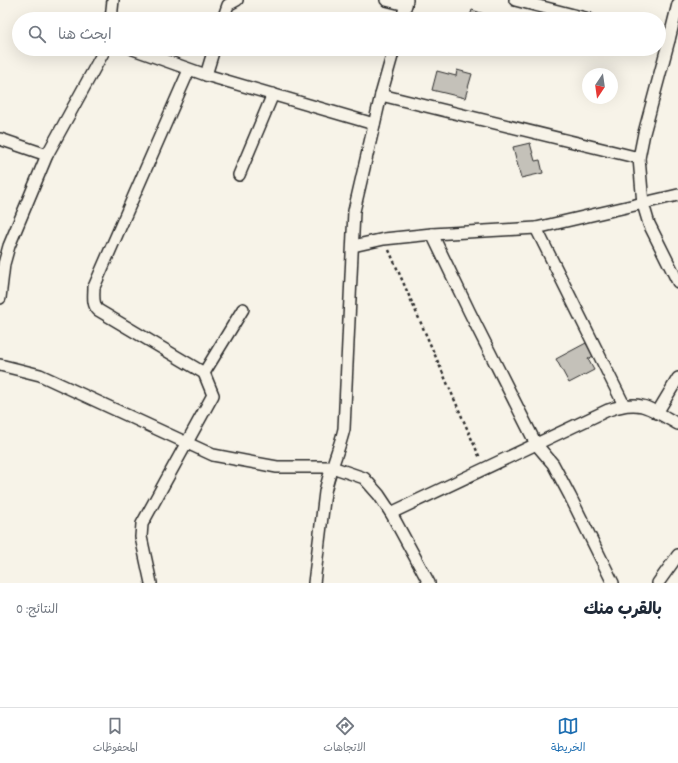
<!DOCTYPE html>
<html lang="ar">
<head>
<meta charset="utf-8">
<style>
	body { margin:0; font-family:Dekko,"Playpen Sans Arabic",sans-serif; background:#f2f2f3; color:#1f2937; direction:rtl }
	.compass { position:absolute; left:582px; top:68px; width:36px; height:36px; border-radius:50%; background:#fff; box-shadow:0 4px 16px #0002; rotate:193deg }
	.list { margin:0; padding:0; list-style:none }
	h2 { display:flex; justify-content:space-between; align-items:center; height:52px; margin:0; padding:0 16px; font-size:17px }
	h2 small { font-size:13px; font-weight:400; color:#747a83 }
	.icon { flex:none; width:22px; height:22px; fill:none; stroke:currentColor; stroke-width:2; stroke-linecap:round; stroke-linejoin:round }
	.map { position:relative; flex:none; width:678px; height:583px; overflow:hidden; direction:ltr }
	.search { position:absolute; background:#fff; box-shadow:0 4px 16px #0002; left:12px; right:12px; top:12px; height:44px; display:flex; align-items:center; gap:10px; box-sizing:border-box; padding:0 14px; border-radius:22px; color:#747a83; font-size:15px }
	.sheet { height:124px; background:#fff }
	nav { display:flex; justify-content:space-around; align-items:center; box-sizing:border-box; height:56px; border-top:1px solid #e0e1e3; background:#fff; font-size:11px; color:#747a83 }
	nav a { display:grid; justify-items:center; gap:2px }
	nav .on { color:#1f6fb2 }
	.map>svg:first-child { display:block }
	.building { fill:#c4c1b9; stroke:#2b2b2b }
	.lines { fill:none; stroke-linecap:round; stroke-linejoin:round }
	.street-casing { stroke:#2b2b2b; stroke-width:14 }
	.path { stroke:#2b2b2b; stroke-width:2.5; stroke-dasharray:3 3; stroke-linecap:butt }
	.street { stroke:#f7f3e8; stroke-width:11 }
</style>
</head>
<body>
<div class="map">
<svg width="678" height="583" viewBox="0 0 678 583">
	<rect width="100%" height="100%" fill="#f7f3e8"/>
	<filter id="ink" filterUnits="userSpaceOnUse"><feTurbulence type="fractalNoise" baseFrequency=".025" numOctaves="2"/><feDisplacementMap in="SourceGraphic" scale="8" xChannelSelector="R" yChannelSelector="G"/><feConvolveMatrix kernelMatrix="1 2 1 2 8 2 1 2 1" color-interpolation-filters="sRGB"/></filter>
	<g filter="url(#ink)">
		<!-- building -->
		<g class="building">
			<polygon points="472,10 494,17 494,19 469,19"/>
			<polygon points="468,49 484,49 483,54"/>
			<polygon points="457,70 472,74 465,98 432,90 437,71 456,76"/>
			<polygon points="530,143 535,161 540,160 543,173 521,178 513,147"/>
			<polygon points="586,343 593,356 588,359 594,370 569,383 556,359"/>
		</g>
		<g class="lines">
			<defs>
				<g id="street">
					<polyline points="386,0 406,5"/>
					<polyline points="515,0 589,19"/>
					<polyline points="111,19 113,0"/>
					<polyline points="223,19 228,5 237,0"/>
					<polyline points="402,19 407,0"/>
					<polyline points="669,40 678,4"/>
					<polyline points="133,49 206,75 374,124"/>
					<polyline points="206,75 214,49"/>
					<polyline points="381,95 639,158 643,204 649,224 678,282"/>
					<polyline points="0,139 47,155"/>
					<polyline points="639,158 644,133 669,40 659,37"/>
					<polyline points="239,175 273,94"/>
					<polyline points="536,228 624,405"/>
					<polyline points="432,234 536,228 678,195"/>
					<polyline points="353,246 384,239 432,234 470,313 536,444 553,464 570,496 613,583"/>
					<polyline points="0,298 4,264 9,246 47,155 105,49"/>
					<polyline points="0,365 40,375 213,455 277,467 332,467 364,478 379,495 391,513 429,583"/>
					<polyline points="204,373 243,309"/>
					<polyline points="657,413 678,378"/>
					<path d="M 391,513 L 608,410 C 619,407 630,403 642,406 C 652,408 668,419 678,424"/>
					<path d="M 151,583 L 141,537 L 142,524 L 213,395 L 204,373 L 98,310 C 92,304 94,295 94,287 L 189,70"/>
					<path d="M 314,583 L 325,492 C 329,471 339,451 344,429 L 354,211 L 381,95 L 394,49"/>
					<polyline points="658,583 678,555"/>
				</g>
			</defs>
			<!-- street casing -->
			<use href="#street" class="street-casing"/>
			<!-- path -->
			<polyline class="path" points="389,250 480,458"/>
			<!-- street -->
			<use href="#street" class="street"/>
		</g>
	</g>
</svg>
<svg class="compass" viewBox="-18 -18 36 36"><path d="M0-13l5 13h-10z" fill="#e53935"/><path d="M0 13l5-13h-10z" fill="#747a83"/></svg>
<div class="search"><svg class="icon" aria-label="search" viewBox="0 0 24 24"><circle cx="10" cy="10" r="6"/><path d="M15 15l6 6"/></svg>ابحث هنا</div>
</div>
<section class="sheet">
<h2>بالقرب منك<small>النتائج: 0</small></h2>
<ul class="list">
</ul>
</section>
<nav>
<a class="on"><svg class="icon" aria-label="map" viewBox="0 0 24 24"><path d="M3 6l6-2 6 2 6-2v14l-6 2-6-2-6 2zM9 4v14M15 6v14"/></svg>الخريطة</a>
<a><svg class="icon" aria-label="directions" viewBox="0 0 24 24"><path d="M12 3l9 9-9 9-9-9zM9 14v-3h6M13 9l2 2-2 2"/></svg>الاتجاهات</a>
<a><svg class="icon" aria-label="saved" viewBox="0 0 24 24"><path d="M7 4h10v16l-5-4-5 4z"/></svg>المحفوظات</a>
</nav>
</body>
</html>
